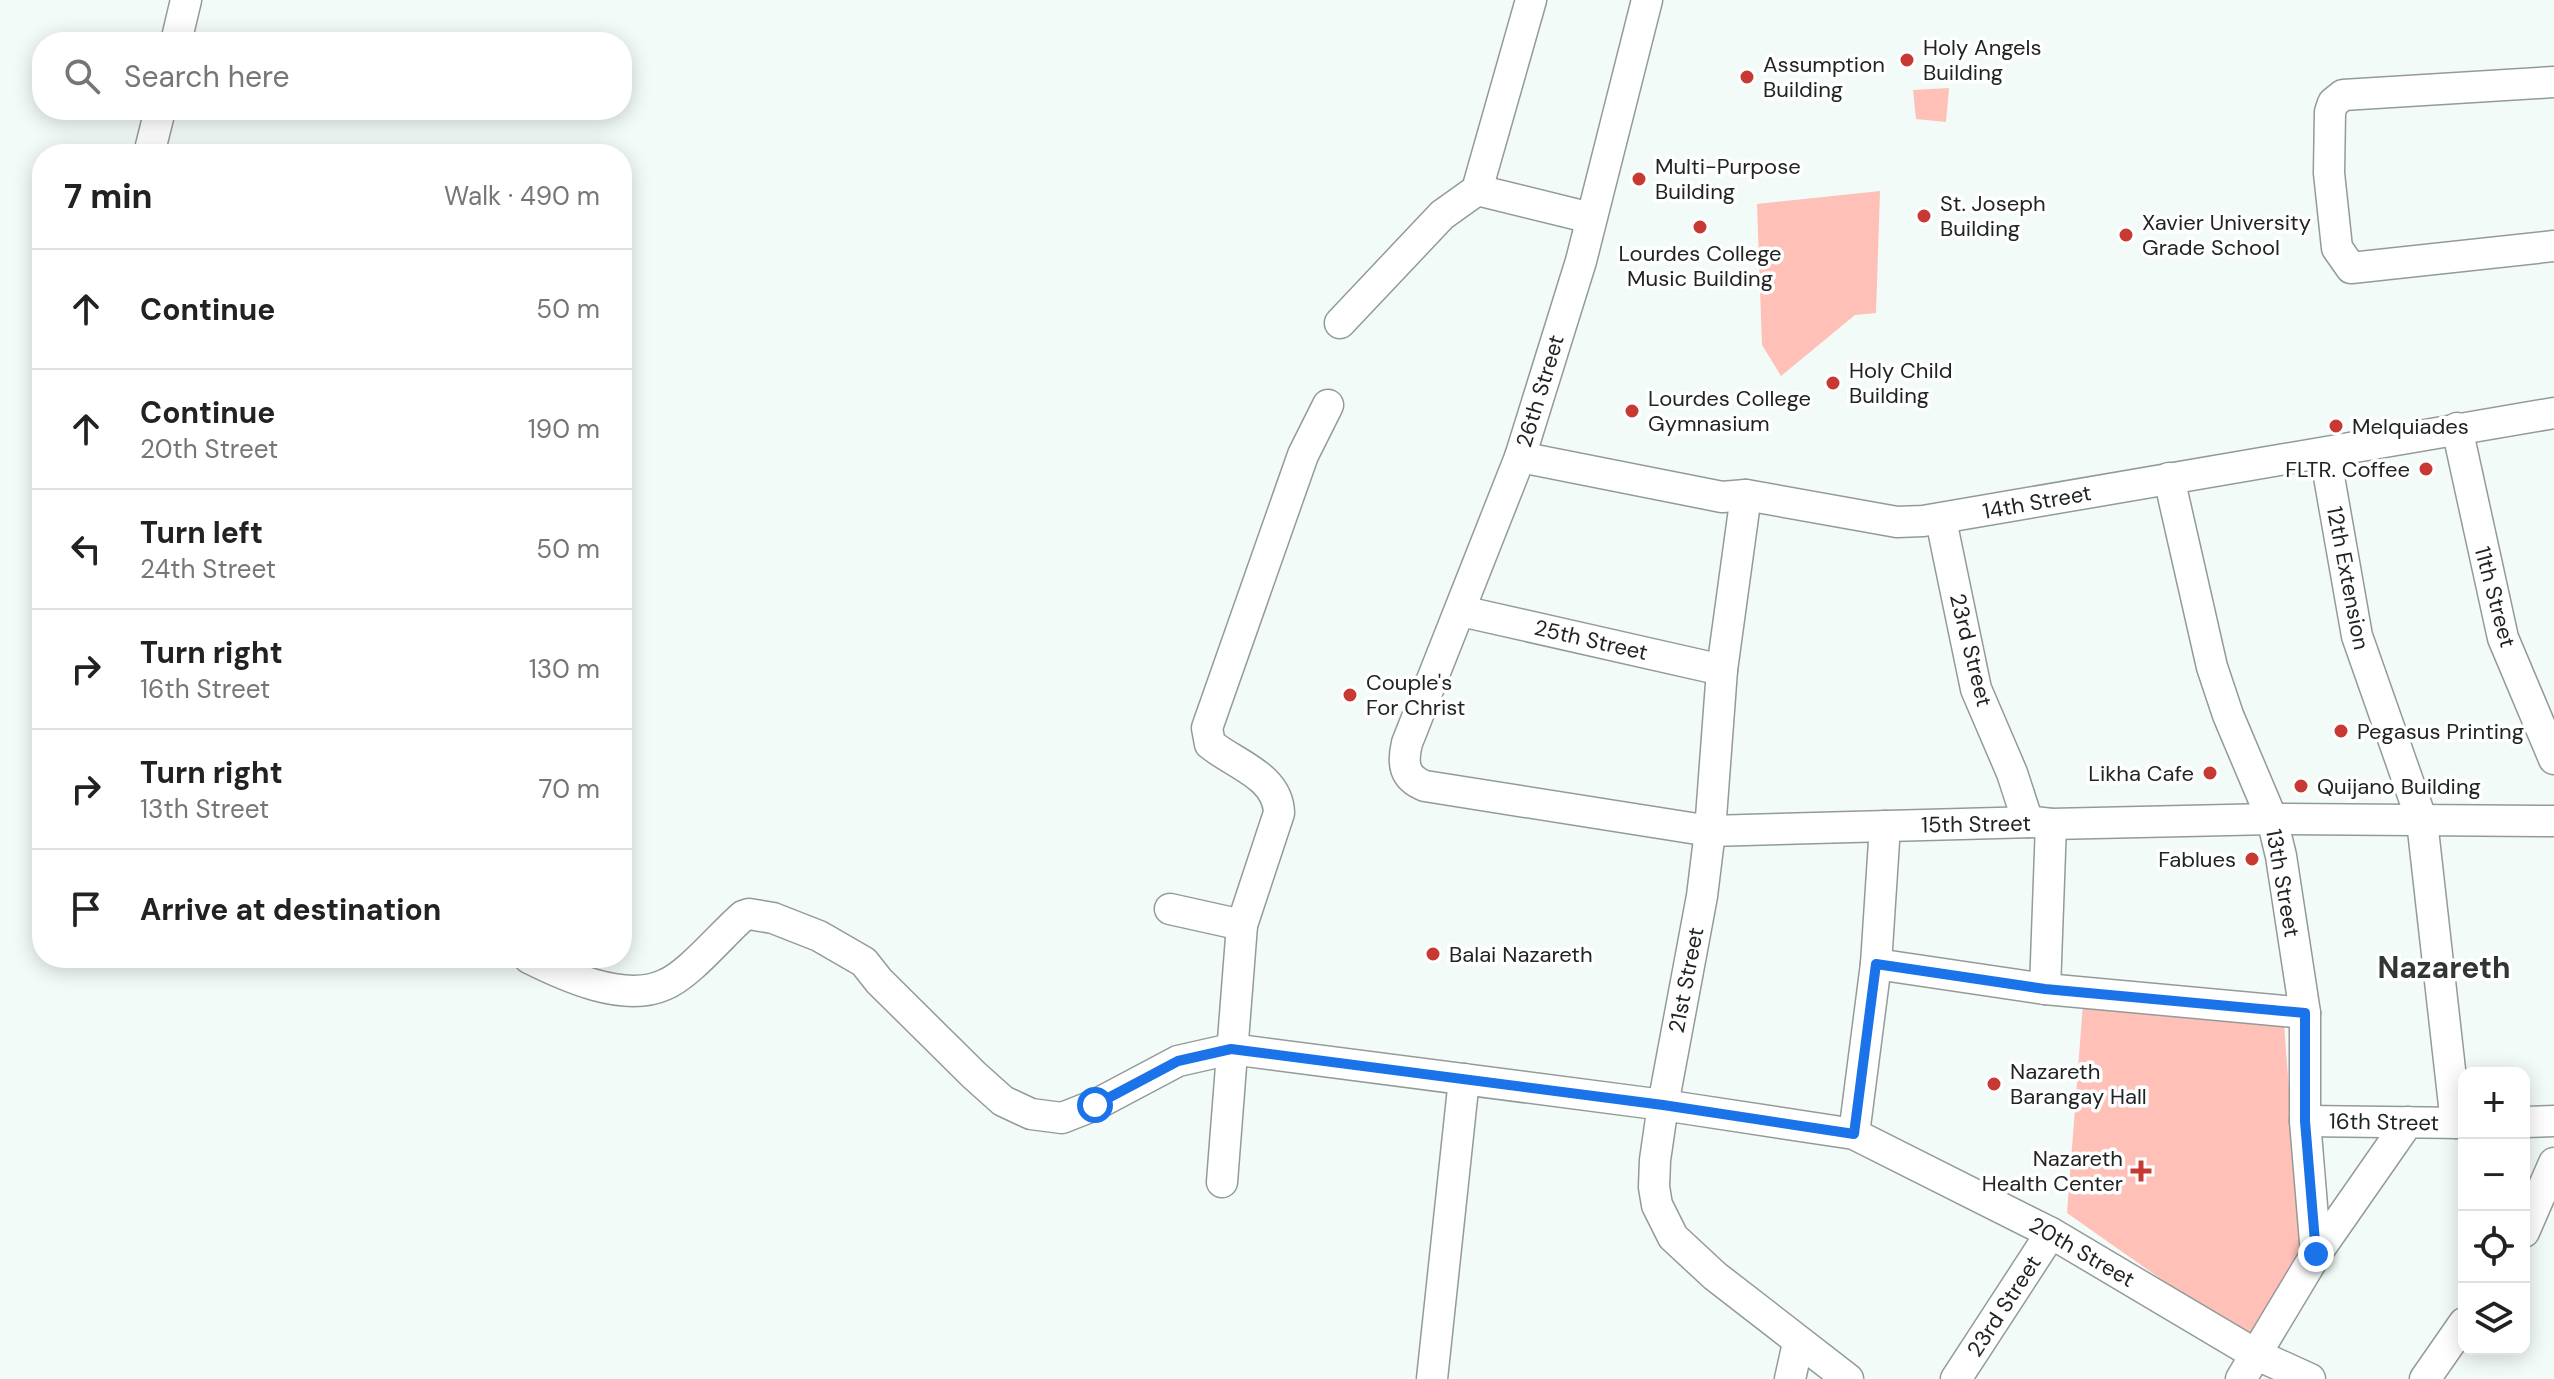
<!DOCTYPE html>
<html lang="en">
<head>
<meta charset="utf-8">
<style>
	body { margin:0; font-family:"DM Sans",sans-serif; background:#f2f2f2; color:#222 }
	.controls { position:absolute; right:24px; bottom:24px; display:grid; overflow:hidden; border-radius:16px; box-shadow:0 4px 20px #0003 }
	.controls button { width:72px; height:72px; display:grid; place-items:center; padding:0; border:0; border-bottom:2px solid #e0e0e0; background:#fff; color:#222; font:40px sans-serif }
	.stop { position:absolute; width:24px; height:24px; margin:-18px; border:6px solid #1a73e8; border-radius:50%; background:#fff }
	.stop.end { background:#1a73e8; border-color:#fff; box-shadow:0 2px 8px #0008 }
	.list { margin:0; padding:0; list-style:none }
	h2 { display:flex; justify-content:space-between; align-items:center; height:104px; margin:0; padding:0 32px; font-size:34px }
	h2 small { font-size:26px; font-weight:400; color:#767676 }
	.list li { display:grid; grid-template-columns:52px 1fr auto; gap:24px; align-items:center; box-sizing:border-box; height:120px; padding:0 32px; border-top:2px solid #e0e0e0 }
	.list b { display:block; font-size:30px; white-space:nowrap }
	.list p { margin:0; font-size:26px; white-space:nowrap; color:#767676 }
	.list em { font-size:26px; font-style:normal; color:#767676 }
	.icon { flex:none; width:44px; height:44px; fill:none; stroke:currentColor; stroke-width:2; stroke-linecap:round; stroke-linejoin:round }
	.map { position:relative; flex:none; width:2554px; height:1379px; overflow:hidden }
	.search { position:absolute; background:#fff; box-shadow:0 4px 20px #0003; left:32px; top:32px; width:600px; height:88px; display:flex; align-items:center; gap:20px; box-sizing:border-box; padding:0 28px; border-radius:32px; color:#767676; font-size:30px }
	.panel { position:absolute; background:#fff; box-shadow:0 4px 20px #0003; left:32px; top:144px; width:600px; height:824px; border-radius:32px }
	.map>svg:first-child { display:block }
	.green { fill:#fec0b7 }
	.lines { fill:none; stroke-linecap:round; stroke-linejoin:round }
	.minor-casing { stroke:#939b98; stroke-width:33 }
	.minor { stroke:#fff; stroke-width:30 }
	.route { stroke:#1a73e8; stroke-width:10 }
	.poi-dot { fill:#c73932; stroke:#fff; stroke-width:3 }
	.labels { text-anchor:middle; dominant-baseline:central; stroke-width:7; stroke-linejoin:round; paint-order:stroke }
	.poi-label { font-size:22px; fill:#202422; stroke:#fff; text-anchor:start }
	.street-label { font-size:22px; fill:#202422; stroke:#fff }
	.district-label { font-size:30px; font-weight:bold; fill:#2f3634; stroke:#fff }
</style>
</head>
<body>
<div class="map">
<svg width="2554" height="1379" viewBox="0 0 2554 1379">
	<rect width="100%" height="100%" fill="#f2fbf8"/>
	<!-- green -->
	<g class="green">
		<polygon points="1949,88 1946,122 1916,119 1913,90"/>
		<polygon points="1880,191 1876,313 1855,315 1781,376 1762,345 1757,204"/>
		<polygon points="2083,1004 2284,1024 2302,1260 2249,1341 2067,1213"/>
	</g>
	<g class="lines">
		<defs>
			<g id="minor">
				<path d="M 1647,0 L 1581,261 L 1520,457 L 1407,743 C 1402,764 1404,778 1425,786 L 1710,831 L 2034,822 L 2051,824 L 2272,819 L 2554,821"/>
				<polyline points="176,42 186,0"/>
				<polyline points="2554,82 2343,95 2333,103 2330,112 2329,173 2337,248 2351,268 2554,246"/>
				<polyline points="149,154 160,110"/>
				<polyline points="1477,190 1591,218"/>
				<polyline points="1340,323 1442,215 1477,190 1531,0"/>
				<polyline points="2457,428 2503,638 2554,759"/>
				<polyline points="2325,454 2357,636 2422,821 2456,1123"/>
				<polyline points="1520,457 1722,497 1746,495 1897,522 1923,521 2554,413"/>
				<polyline points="2169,478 2212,667 2228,715 2272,819 2281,856 2305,1013 2305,1121 2316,1254"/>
				<polyline points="1746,495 1722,670 1710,831 1702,896 1663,1105 1655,1160 1654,1187 1657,1205 1673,1237 1715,1276 1848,1379"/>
				<polyline points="1941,520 1976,689 2012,773 2028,822"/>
				<polyline points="1461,611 1722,670"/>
				<polyline points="1170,909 1242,925"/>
				<path d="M 529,958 C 565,976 624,1003 664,985 C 689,975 721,935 743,916 L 749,914 L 773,918 L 819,936 L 864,962 L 879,981 L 974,1075 L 1003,1101 L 1031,1114 L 1062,1118 L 1095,1105 L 1178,1061 L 1231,1049 L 1663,1105 L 1854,1134 L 2051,1233 L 2255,1354 L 2310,1379"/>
				<polyline points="1876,964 2045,989 2305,1013"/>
				<polyline points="2045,989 2051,824"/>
				<polyline points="2305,1121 2464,1123"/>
				<polyline points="2524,1122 2554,1121"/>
				<polyline points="1854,1134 1876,964 1885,826"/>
				<path d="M 1222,1182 L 1242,925 L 1279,813 C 1278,776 1236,765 1210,744 L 1207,728 L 1303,455 L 1328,405"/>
				<polyline points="2524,1232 2554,1163"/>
				<polyline points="1432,1379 1464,1079"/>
				<polyline points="1790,1379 1798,1343"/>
				<polyline points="1956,1379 2051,1233"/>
				<polyline points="2241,1379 2316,1254 2408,1122"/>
				<polyline points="2425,1379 2464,1323"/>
			</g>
		</defs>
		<!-- minor casing -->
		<use href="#minor" class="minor-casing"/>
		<!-- minor -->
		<use href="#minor" class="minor"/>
	</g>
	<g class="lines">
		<!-- route -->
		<polyline class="route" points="1095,1105 1178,1061 1231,1049 1663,1105 1854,1134 1876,964 2045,989 2305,1013 2305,1121 2316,1254"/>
	</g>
	<!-- markers -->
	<g class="poi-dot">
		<circle cx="1907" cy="60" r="8"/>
		<circle cx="1747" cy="77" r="8"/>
		<circle cx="1639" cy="179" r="8"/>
		<circle cx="1924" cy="216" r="8"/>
		<circle cx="1700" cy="227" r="8"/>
		<circle cx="2126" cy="235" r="8"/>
		<circle cx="1833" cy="383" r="8"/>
		<circle cx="1632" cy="411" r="8"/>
		<circle cx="2336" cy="426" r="8"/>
		<circle cx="2426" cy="469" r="8"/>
		<circle cx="1350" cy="695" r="8"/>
		<circle cx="2341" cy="731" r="8"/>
		<circle cx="2210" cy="773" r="8"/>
		<circle cx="2301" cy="786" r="8"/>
		<circle cx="2252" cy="859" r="8"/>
		<circle cx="1433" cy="954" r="8"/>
		<circle cx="1994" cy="1084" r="8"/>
		<path d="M2137 1159h8v8h8v8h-8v8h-8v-8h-8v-8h8z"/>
	</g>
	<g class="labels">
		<!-- poi labels -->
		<g class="poi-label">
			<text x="1923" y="47">Holy Angels<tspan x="1923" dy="25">Building</tspan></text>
			<text x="1763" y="64">Assumption<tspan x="1763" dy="25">Building</tspan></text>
			<text x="1655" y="166">Multi-Purpose<tspan x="1655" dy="25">Building</tspan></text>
			<text x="1940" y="203">St. Joseph<tspan x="1940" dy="25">Building</tspan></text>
			<text x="2142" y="222">Xavier University<tspan x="2142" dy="25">Grade School</tspan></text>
			<text x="1700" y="253" text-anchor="middle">Lourdes College<tspan x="1700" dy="25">Music Building</tspan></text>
			<text x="1849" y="370">Holy Child<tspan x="1849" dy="25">Building</tspan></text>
			<text x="1648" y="398">Lourdes College<tspan x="1648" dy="25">Gymnasium</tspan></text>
			<text x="2352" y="426">Melquiades</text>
			<text x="2410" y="469" text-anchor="end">FLTR. Coffee</text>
			<text x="1366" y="682">Couple's<tspan x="1366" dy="25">For Christ</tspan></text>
			<text x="2357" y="731">Pegasus Printing</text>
			<text x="2194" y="773" text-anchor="end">Likha Cafe</text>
			<text x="2317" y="786">Quijano Building</text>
			<text x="2236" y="859" text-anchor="end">Fablues</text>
			<text x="1449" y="954">Balai Nazareth</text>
			<text x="2010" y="1071">Nazareth<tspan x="2010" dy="25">Barangay Hall</tspan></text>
			<text x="2123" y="1158" text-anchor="end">Nazareth<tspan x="2123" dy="25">Health Center</tspan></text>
		</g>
		<!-- street labels -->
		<g class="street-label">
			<text transform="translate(1540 391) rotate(-73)">26th Street</text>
			<text transform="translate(2037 502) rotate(-10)">14th Street</text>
			<text transform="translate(2348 578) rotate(79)">12th Extension</text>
			<text transform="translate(2495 597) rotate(75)">11th Street</text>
			<text transform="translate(1591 640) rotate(13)">25th Street</text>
			<text transform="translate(1971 650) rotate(76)">23rd Street</text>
			<text transform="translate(1976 824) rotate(-1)">15th Street</text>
			<text transform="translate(2283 883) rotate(80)">13th Street</text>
			<text transform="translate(1686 980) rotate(-79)">21st Street</text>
			<text transform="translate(2384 1122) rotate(1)">16th Street</text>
			<text transform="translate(2082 1252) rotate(30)">20th Street</text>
			<text transform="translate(2004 1306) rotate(-57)">23rd Street</text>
		</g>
		<!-- district labels -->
		<g class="district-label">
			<text x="2444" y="967">Nazareth</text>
		</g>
	</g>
</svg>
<div class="controls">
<button>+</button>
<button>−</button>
<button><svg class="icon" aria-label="locate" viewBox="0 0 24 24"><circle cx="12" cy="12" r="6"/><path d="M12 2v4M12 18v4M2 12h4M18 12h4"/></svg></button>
<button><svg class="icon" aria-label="layers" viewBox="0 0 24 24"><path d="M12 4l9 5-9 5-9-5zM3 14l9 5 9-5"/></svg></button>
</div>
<div class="stop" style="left:1095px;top:1105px"></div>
<div class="stop end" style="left:2316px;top:1254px"></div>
<div class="search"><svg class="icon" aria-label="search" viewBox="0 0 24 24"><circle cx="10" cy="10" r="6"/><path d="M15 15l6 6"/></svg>Search here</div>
<section class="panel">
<h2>7 min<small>Walk · 490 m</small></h2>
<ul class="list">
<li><svg class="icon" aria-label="ahead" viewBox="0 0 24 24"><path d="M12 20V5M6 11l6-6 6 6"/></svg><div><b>Continue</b></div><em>50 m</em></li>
<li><svg class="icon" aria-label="ahead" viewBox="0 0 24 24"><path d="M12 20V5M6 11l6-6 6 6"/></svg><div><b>Continue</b><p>20th Street</p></div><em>190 m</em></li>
<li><svg class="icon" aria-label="left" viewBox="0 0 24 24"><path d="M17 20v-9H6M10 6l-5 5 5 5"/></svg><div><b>Turn left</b><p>24th Street</p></div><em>50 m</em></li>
<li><svg class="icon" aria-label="right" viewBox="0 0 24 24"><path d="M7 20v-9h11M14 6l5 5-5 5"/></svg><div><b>Turn right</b><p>16th Street</p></div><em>130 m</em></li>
<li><svg class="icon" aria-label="right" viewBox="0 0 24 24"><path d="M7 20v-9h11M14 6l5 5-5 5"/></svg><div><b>Turn right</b><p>13th Street</p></div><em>70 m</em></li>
<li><svg class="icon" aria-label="arrive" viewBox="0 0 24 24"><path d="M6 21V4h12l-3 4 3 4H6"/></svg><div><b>Arrive at destination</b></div></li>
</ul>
</section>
</div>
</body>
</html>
